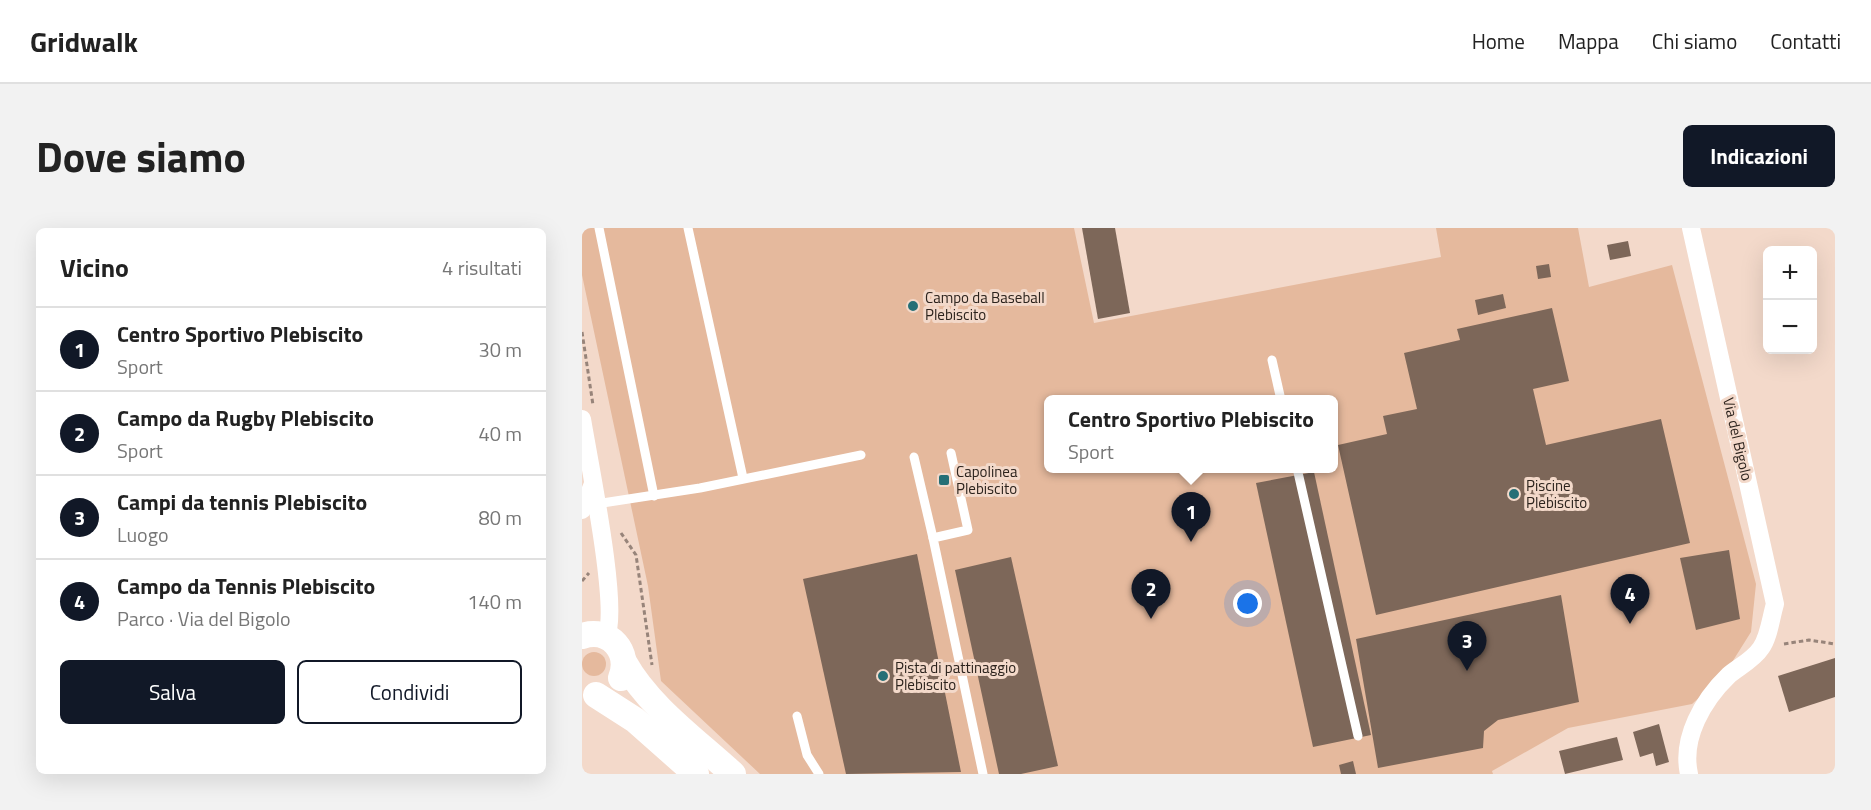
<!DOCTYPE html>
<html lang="it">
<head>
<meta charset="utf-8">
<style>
	body { margin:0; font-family:"Titillium Web",sans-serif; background:#f2f2f2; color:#222 }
	.controls { position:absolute; right:18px; top:18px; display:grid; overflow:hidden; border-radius:9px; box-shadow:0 6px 24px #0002 }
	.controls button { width:54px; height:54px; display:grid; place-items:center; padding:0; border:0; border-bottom:2px solid #e0e0e0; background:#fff; color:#222; font:30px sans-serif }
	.you { position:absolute; left:666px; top:376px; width:21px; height:21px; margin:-15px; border:4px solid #fff; border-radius:50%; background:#1a73e8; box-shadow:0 0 0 9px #1a73e833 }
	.badge { display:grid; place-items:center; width:39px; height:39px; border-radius:50%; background:#111827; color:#fff; font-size:20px; font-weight:700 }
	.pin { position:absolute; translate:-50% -50px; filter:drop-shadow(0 2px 3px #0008) }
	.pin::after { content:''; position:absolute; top:32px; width:21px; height:18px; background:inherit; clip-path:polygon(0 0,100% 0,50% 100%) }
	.popup { position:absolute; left:462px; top:167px; width:294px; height:78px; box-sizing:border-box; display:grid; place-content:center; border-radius:9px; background:#fff; filter:drop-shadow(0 2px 4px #0005); font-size:20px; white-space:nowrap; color:#767676 }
	.popup b { font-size:22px; color:#222 }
	.popup::after { content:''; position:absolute; left:50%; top:100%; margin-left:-12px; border:12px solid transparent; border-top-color:#fff }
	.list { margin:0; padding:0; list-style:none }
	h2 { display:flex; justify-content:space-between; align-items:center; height:78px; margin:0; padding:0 24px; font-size:26px }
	h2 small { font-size:20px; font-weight:400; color:#767676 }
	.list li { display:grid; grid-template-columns:39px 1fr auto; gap:18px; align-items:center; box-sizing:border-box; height:84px; padding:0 24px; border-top:2px solid #e0e0e0 }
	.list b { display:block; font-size:22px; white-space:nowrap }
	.list p { margin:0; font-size:20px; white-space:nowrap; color:#767676 }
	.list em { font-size:20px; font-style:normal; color:#767676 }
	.actions { display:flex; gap:12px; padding:18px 24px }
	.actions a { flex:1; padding:14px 0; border:2px solid #111827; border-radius:9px; text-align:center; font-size:21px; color:#111827 }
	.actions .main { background:#111827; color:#fff }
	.map { position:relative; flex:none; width:1253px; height:546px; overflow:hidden; border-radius:9px }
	header { display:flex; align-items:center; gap:36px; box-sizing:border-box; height:84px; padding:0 30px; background:#fff; border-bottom:2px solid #e0e0e0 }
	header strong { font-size:28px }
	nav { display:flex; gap:33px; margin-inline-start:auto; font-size:21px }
	.intro { display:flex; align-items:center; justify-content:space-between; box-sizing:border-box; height:144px; padding:0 36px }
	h1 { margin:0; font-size:42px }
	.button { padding:15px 27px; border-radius:9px; background:#111827; color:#fff; font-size:21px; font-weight:700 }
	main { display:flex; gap:36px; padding:0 36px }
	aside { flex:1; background:#fff; border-radius:9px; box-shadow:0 6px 24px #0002 }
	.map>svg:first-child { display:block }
	.green { fill:#e5b99d; fill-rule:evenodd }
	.building { fill:#7d6759 }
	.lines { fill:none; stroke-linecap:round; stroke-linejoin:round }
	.path { stroke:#97847a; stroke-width:3; stroke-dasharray:4.5 3; stroke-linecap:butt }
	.lane { stroke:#fff; stroke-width:9 }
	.street { stroke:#fff; stroke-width:18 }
	.secondary { stroke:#fff; stroke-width:26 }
	.poi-dot { fill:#256f76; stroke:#f3d9ca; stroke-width:2 }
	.labels { text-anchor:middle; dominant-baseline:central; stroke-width:6; stroke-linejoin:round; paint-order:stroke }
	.poi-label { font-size:15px; fill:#2c231d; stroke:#f3d9ca; text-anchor:start }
	.street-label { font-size:15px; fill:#2c231d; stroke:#f3d9ca }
</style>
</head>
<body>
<header>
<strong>Gridwalk</strong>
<nav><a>Home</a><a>Mappa</a><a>Chi siamo</a><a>Contatti</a></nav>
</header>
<div class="intro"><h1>Dove siamo</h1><a class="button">Indicazioni</a></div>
<main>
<aside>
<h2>Vicino<small>4 risultati</small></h2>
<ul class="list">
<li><span class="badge">1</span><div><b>Centro Sportivo Plebiscito</b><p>Sport</p></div><em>30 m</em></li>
<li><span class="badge">2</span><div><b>Campo da Rugby Plebiscito</b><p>Sport</p></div><em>40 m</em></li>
<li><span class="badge">3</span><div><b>Campi da tennis Plebiscito</b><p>Luogo</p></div><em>80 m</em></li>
<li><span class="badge">4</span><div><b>Campo da Tennis Plebiscito</b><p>Parco · Via del Bigolo</p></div><em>140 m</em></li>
</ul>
<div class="actions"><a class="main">Salva</a><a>Condividi</a></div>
</aside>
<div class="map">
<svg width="1253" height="546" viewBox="0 0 1253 546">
	<rect width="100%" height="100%" fill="#f3d9ca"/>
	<!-- green -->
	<g class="green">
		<path d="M 0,0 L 492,0 L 512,95 L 859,29 L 854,0 L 996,0 L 1007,59 L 1090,37 L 1174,356 L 1169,404 L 1142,447 L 1110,476 L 986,500 L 910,543 L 911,546 L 178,546 L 79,453 L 66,358 L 0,47 ZM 466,172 L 752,172 L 752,240 L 466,240 Z"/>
		<circle cx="12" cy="436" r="12"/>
	</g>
	<!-- building -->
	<g class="building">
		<polygon points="500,0 533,0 548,85 516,91"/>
		<polygon points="1046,13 1049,28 1028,32 1025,17"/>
		<polygon points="967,36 969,49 956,51 954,38"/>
		<polygon points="921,66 924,80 896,87 893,72"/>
		<polygon points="970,80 987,153 951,161 964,217 1079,191 1108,315 794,387 756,217 805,206 801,188 835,181 822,125 878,112 875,101"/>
		<polygon points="732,244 789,507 731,519 674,255"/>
		<polygon points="1147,322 1158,391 1114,402 1098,330"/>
		<polygon points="335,326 379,544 264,546 221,351"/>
		<polygon points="429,329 476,538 439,546 417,546 373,342"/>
		<polygon points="979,367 997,474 916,492 902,503 901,520 796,540 774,411"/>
		<polygon points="1253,430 1253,469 1207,484 1196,448"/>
		<polygon points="1077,496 1087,534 1074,538 1071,525 1058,529 1051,504"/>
		<polygon points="1035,509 1041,532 983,546 977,523"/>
		<polygon points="771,533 774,546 759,546 757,537"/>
	</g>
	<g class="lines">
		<!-- path -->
		<g class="path">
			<polyline points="0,104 11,177"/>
			<polyline points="39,305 54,327 70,437"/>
			<polyline points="0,353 7,345"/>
			<polyline points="1202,416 1227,412 1253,416"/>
		</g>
		<!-- lane -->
		<g class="lane">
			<polyline points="17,0 72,268"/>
			<polyline points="106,0 161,250"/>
			<polyline points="690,132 699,172"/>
			<polyline points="369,225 386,302 351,310 401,546"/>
			<polyline points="332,229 351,310"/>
			<polyline points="715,240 776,508"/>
			<polyline points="14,276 118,260 279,227"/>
			<polyline points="215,488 225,527 237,546"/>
		</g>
		<!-- street -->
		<g class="street">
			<path d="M 0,191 C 6,229 38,382 24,408"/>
			<polyline points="0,282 11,256"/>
			<path d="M 1107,546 C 1099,510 1121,472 1147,447 C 1157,439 1172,431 1179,420 C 1187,409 1189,389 1193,376 L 1109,0"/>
		</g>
		<!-- secondary -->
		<g class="secondary">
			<path d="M 0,408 C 28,399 49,424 39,450"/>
			<path d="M 42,434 C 67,479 114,512 151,546"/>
			<polyline points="14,467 53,492 114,546"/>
		</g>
	</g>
	<!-- markers -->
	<g class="poi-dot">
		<circle cx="331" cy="78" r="6"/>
		<rect x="356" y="246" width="12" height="12" rx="3"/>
		<circle cx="932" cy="266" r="6"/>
		<circle cx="301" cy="448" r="6"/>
	</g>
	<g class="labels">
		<!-- poi labels -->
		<g class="poi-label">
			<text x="343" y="69">Campo da Baseball<tspan x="343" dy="17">Plebiscito</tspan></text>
			<text x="374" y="243">Capolinea<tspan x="374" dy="17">Plebiscito</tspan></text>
			<text x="944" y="257">Piscine<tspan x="944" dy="17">Plebiscito</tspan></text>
			<text x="313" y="439">Pista di pattinaggio<tspan x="313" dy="17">Plebiscito</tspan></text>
		</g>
		<!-- street labels -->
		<g class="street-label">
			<text transform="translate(1156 211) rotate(77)">Via del Bigolo</text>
		</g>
	</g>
</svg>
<div class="controls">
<button>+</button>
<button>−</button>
</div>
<div class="you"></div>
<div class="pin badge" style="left:609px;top:314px">1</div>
<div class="popup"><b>Centro Sportivo Plebiscito</b>Sport</div>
<div class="pin badge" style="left:569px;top:391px">2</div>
<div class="pin badge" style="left:885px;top:443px">3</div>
<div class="pin badge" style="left:1048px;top:396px">4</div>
</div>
</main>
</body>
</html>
